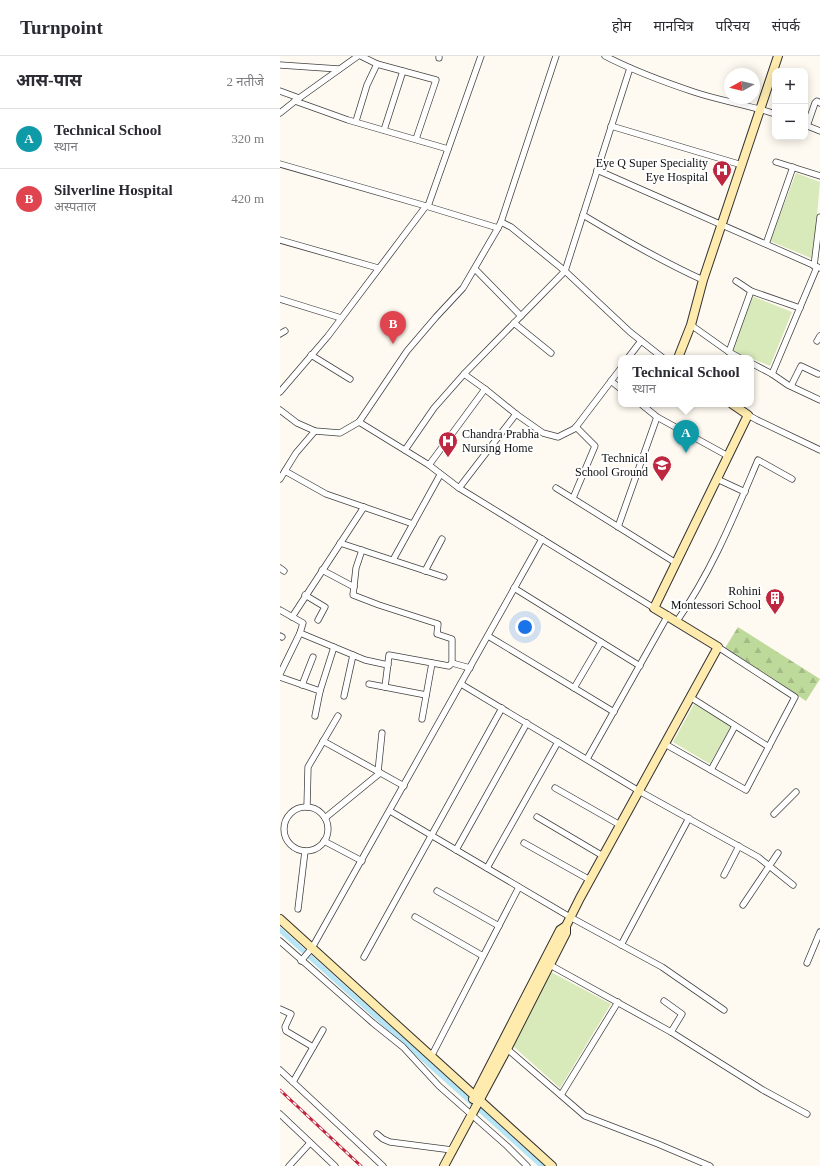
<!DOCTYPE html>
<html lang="hi">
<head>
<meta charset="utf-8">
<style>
	body { margin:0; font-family:"Times New Roman","Noto Sans Devanagari",serif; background:#f2f2f3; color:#2b2b33 }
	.controls { position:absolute; right:12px; top:12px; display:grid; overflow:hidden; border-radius:8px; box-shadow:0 2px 10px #0003 }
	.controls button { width:36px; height:36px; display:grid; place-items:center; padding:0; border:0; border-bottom:1px solid #e1e1e2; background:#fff; color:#2b2b33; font:20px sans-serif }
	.compass { position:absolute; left:444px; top:12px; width:36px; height:36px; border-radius:50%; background:#fff; box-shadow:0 2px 10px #0003; rotate:262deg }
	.you { position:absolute; left:245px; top:571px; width:14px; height:14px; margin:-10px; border:3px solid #fff; border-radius:50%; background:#1a73e8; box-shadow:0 0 0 6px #1a73e833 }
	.badge { display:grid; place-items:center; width:26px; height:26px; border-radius:50%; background:#be2740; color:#fff; font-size:13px; font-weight:700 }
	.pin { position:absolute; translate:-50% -33px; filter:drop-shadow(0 1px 2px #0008) }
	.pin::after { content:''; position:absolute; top:21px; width:14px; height:12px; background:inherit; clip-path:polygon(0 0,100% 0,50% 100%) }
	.popup { position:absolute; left:338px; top:299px; width:136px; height:52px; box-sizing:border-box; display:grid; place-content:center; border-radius:8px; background:#fff; filter:drop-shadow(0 1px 3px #0005); font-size:13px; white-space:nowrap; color:#7c7c81 }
	.popup b { font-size:15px; color:#2b2b33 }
	.popup::after { content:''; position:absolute; left:50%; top:100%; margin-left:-8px; border:8px solid transparent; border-top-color:#fff }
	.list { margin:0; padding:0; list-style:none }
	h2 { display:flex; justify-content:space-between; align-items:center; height:52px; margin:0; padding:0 16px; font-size:17px }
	h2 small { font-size:13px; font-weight:400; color:#7c7c81 }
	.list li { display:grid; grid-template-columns:26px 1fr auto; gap:12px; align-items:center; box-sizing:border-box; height:60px; padding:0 16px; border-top:1px solid #e1e1e2 }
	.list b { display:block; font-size:15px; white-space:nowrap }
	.list p { margin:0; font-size:13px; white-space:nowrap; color:#7c7c81 }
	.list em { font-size:13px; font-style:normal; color:#7c7c81 }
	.map { position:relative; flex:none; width:540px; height:1110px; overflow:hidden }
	header { display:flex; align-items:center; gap:24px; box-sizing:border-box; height:56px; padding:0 20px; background:#fff; border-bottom:1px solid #e1e1e2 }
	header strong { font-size:19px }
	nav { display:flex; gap:22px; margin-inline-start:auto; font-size:14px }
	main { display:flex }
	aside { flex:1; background:#fff }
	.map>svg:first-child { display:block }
	.forest { fill:url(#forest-firs) }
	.park { fill:#d8e9ba }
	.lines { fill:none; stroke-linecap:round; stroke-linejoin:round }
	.canal { stroke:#b6e5f6; stroke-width:5 }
	.street-casing { stroke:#424242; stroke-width:7 }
	.secondary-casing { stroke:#313131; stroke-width:10 }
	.street { stroke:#fff; stroke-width:5.5 }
	.secondary { stroke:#feebad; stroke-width:8 }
	.rail-casing { stroke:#be2740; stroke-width:3 }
	.rail { stroke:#fff; stroke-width:1.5; stroke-dasharray:4.5; stroke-linecap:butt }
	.labels { text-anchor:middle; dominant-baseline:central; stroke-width:4; stroke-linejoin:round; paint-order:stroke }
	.poi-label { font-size:12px; fill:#0f0f0f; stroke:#fff; text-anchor:end }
</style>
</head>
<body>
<header>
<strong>Turnpoint</strong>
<nav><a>होम</a><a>मानचित्र</a><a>परिचय</a><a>संपर्क</a></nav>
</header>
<main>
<aside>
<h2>आस-पास<small>2 नतीजे</small></h2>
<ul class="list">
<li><span class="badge" style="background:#0f9aa8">A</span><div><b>Technical School</b><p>स्थान</p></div><em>320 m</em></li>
<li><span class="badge" style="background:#e0444e">B</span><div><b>Silverline Hospital</b><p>अस्पताल</p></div><em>420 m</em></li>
</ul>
</aside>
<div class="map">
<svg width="540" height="1110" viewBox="0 0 540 1110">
	<defs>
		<pattern id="forest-firs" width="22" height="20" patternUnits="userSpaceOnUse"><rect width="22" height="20" fill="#beda9a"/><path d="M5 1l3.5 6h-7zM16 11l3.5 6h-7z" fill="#a2ba84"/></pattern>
	</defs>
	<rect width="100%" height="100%" fill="#fffaf1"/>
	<!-- forest -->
	<polygon class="forest" points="458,571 540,623 526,645 445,592"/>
	<!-- park -->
	<g class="park">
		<polygon points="516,117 540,126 533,203 490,185"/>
		<polygon points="472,240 512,256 490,310 450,294"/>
		<polygon points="414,648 451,670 430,708 393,686"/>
		<polygon points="271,916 331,948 280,1032 233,990"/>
	</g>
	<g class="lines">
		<!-- canal -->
		<polyline class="canal" points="0,874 262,1110"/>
		<defs>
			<g id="street">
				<polyline points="81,0 97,8 156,24 136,83"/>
				<path d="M 325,0 C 354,15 384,26 414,36 C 441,45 469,49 495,58"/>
				<polyline points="159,2 159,0"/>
				<polyline points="0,9 59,13"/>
				<polyline points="0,35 19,42"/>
				<polyline points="15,45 68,64 168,93"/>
				<polyline points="0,57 15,45 78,0"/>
				<polyline points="76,65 87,29 97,8"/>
				<polyline points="525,69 540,75"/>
				<polyline points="331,70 462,109"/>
				<polyline points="527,70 535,47 537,45 540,47"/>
				<polyline points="104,74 123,15"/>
				<polyline points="496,106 540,120"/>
				<polyline points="0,108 146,150 218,172"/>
				<polyline points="317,114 540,212"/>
				<polyline points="148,150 201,0"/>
				<path d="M 303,159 C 343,183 381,205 423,224"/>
				<polyline points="221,166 231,171 285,215 350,276 383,302"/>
				<polyline points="0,184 98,212"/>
				<polyline points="486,188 513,111"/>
				<polyline points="534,210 540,161"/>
				<polyline points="195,213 241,260"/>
				<polyline points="456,225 471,235 520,252"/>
				<polyline points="0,243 61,262"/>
				<polyline points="234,267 271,297"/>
				<polyline points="411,269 449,296 460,302"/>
				<polyline points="0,278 5,275"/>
				<polyline points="537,285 540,280"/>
				<polyline points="449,296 471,235"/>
				<polyline points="31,299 70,323"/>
				<polyline points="348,302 361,285"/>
				<polyline points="471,307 492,318 508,329 540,344"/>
				<polyline points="184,318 205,333 236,358 263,377 278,381 294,373 296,371 341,312"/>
				<polyline points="492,318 537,211"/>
				<polyline points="331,325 341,333"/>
				<polyline points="511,330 521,310 538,318"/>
				<polyline points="0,336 48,280 146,150"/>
				<polyline points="361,348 377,361 448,400"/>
				<polyline points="0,354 17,367 35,375 60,377 79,366 127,295 156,261 183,232 218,172 221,166 276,0"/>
				<polyline points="468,359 477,364 540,394"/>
				<polyline points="79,366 149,409 179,432 374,552"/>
				<polyline points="125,394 154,352 184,318 285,215 350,12"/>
				<polyline points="149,409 205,333"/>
				<polyline points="5,415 46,438 133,468"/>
				<polyline points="0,423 16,397 35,375"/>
				<polyline points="437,423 465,436"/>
				<polyline points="179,432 236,358"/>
				<polyline points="276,432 396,507"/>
				<polyline points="293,442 315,390 296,371"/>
				<polyline points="338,471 377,361"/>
				<polyline points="60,487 164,521"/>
				<polyline points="82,494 76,512 73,539 99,549 158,568 157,578 172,583 172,607"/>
				<polyline points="113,504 160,419"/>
				<polyline points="0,512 4,515"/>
				<polyline points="42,514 74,531"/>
				<polyline points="145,515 162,483"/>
				<polyline points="234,532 360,610"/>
				<polyline points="25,539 45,551 38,564"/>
				<polyline points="0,554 23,567 20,577 0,618"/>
				<polyline points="12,561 84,451"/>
				<path d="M 397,565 C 432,515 454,460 478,404 L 512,423"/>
				<polyline points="20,577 85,604 108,609"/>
				<polyline points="0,580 2,581"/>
				<polyline points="208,580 334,656"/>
				<polyline points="0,621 40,635"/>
				<polyline points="89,628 146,639"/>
				<polyline points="181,628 359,735 478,801 513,829"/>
				<polyline points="22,629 33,601"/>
				<polyline points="105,631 109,599 169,610 172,607 190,612"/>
				<polyline points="294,632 321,586"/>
				<polyline points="64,640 73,599"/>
				<polyline points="410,641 489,691"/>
				<polyline points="35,660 40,635 54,591"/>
				<polyline points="142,663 152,607"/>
				<polyline points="43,685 124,730"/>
				<polyline points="385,688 466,734 515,641 438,591"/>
				<polyline points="307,703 388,559"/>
				<polyline points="431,714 455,670"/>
				<polyline points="98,716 102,677"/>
				<polyline points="275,732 340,769"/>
				<polyline points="27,751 28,711 58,660"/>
				<circle cx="26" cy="773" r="22"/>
				<polyline points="110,755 290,861 382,911 444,954"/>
				<polyline points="494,758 516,736"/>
				<polyline points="257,761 323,800"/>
				<polyline points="45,762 100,717"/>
				<polyline points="44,785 82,805"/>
				<polyline points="244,787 310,824"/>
				<polyline points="176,794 247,667"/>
				<polyline points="207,812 278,686"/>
				<polyline points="444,819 459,790"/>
				<polyline points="157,835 219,870"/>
				<polyline points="463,849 498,797"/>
				<polyline points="18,853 25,795"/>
				<polyline points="135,861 203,900"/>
				<polyline points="0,885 93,967 123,991 159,1030 227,1090 247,1110"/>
				<polyline points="341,889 409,762"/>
				<polyline points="84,901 222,652"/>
				<polyline points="21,905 32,892 262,483"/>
				<polyline points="527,907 540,876"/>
				<polyline points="270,909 391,976 483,1034 527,1058"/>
				<polyline points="384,945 402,958 391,976"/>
				<polyline points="0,953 11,958 5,971 6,975 33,991"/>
				<polyline points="225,991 305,1060 378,1088 430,1110"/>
				<polyline points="152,999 239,831"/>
				<polyline points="0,1014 103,1110"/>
				<polyline points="13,1026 43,974"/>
				<polyline points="281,1039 338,946"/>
				<polyline points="0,1058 55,1110"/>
				<polyline points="97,1078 103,1083 110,1086 172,1094"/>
				<polyline points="9,1110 30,1087"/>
			</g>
			<g id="secondary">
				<polyline points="398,302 411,269 423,224 498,0"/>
				<polyline points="0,863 272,1110"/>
				<polyline points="193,1043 280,874 286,870"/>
				<polyline points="164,1110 227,993 286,877 286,870 300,842 438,591 374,552 468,359 452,348"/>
			</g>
		</defs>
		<!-- street casing -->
		<use href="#street" class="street-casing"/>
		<!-- secondary casing -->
		<use href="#secondary" class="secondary-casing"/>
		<!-- street -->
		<use href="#street" class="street"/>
		<!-- secondary -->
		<use href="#secondary" class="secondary"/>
		<defs>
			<polyline id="rail" points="0,1034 81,1110"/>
		</defs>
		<!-- rail casing -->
		<use href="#rail" class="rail-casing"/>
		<!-- rail -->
		<use href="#rail" class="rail"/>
	</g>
	<!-- icons -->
	<defs>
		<symbol id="hospital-pin" viewBox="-11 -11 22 30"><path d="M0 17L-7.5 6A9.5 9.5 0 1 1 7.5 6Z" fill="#be2740" stroke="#fff"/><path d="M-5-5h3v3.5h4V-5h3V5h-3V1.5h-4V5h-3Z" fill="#fff"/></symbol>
		<symbol id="school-pin" viewBox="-11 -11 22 30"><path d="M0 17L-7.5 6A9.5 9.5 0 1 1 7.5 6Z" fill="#be2740" stroke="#fff"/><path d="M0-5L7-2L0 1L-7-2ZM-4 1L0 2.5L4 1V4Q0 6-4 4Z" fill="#fff"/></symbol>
		<symbol id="building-pin" viewBox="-11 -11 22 30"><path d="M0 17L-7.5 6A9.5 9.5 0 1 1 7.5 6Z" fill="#be2740" stroke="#fff"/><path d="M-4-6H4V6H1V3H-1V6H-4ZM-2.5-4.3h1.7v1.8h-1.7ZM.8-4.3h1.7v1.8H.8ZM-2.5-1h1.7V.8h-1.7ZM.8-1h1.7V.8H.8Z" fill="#fff"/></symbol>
	</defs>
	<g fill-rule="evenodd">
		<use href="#hospital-pin" x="431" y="103" width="22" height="30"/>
		<use href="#hospital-pin" x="157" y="374" width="22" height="30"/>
		<use href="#school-pin" x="371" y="398" width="22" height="30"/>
		<use href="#building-pin" x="484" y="531" width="22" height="30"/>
	</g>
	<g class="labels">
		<!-- poi labels -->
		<g class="poi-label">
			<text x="428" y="107">Eye Q Super Speciality<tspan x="428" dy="14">Eye Hospital</tspan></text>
			<text x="182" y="378" text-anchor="start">Chandra Prabha<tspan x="182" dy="14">Nursing Home</tspan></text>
			<text x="368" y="402">Technical<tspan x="368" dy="14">School Ground</tspan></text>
			<text x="481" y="535">Rohini<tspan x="481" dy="14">Montessori School</tspan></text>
		</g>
	</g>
</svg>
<div class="controls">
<button>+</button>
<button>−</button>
</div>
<svg class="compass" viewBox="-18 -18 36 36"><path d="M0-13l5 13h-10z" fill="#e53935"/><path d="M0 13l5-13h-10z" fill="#7c7c81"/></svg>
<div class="you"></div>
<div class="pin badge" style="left:406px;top:397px;background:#0f9aa8">A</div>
<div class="popup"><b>Technical School</b>स्थान</div>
<div class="pin badge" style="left:113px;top:288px;background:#e0444e">B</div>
</div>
</main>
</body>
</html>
